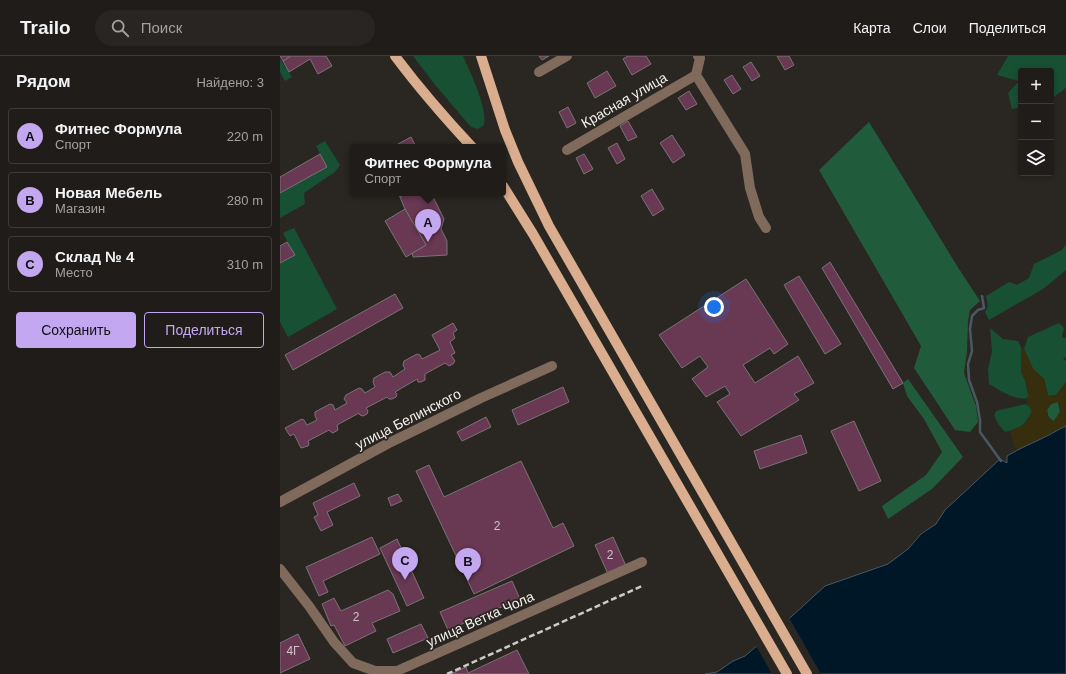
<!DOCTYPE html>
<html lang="ru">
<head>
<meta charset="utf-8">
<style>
	body { margin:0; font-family:Arial,sans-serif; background:#282522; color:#f1f3f6 }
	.controls { position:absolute; right:12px; top:12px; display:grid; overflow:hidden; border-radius:4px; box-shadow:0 2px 6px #0003 }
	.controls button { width:36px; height:36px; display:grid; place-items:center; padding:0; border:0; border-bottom:1px solid #3d3a38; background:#201c19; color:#f1f3f6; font:20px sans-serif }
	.you { position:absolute; left:434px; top:251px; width:14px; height:14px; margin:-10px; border:3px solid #fff; border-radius:50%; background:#1a73e8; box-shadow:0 0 0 6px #1a73e833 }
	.badge { display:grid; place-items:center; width:26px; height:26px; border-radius:50%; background:#c4a7f1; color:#111; font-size:13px; font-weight:700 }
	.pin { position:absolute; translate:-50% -33px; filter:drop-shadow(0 1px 2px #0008) }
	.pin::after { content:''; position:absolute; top:21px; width:14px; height:12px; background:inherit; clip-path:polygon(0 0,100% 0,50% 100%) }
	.popup { position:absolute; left:70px; top:88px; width:156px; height:52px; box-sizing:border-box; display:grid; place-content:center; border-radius:4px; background:#201c19; filter:drop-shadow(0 1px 3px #0005); font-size:13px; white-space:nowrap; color:#a2a1a2 }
	.popup b { font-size:15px; color:#f1f3f6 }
	.popup::after { content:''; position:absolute; left:50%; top:100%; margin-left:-8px; border:8px solid transparent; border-top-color:#201c19 }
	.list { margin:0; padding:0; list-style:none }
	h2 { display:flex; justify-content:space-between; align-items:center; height:52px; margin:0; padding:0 16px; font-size:17px }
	h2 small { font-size:13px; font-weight:400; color:#a2a1a2 }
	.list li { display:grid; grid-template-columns:26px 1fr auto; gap:12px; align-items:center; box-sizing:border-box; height:56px; margin:0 8px 8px; padding:0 8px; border:1px solid #3d3a38; border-radius:4px }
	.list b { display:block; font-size:15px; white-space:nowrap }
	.list p { margin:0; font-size:13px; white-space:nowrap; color:#a2a1a2 }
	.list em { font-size:13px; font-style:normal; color:#a2a1a2 }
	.actions { display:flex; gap:8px; padding:12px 16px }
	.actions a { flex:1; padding:9px 0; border:1px solid #c4a7f1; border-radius:4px; text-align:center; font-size:14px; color:#c4a7f1 }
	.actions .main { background:#c4a7f1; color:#111 }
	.icon { flex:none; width:22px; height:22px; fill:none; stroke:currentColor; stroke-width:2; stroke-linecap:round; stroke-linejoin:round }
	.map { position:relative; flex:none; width:786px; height:618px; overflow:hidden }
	header { display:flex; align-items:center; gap:24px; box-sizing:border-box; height:56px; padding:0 20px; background:#201c19; border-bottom:1px solid #3d3a38 }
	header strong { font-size:19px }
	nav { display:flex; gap:22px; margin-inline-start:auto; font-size:14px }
	.search { width:280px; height:36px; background:#282522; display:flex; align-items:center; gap:10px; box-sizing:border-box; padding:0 14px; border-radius:22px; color:#a2a1a2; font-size:15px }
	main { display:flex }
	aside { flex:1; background:#201c19 }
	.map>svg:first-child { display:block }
	.green { fill:#185034 }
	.forest { fill:#205b3c }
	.sand { fill:#362e0d; fill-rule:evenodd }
	.water { fill:#001727; stroke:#495862 }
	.pier { fill:#2a2621 }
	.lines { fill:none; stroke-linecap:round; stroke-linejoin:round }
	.stream { stroke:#495862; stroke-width:2.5 }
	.building { fill:#693853; stroke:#7a7376 }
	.street { stroke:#7f6a5b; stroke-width:10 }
	.primary { stroke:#d9ad8d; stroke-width:10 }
	.rail { stroke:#cdcbc7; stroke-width:2.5; stroke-dasharray:6 3; stroke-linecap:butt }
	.labels { text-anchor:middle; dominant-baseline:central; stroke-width:3.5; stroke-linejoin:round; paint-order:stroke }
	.number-label { font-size:12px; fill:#d0c3c6 }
	.street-label { font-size:14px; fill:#f3f1ed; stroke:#2a2621 }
</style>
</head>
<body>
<header>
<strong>Trailo</strong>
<div class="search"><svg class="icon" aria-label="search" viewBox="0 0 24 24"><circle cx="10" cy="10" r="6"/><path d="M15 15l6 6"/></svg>Поиск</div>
<nav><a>Карта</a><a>Слои</a><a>Поделиться</a></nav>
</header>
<main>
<aside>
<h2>Рядом<small>Найдено: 3</small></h2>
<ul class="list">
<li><span class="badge">A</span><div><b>Фитнес Формула</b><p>Спорт</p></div><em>220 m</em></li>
<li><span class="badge">B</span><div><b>Новая Мебель</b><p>Магазин</p></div><em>280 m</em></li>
<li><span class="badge">C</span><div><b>Склад № 4</b><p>Место</p></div><em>310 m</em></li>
</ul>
<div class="actions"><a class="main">Сохранить</a><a>Поделиться</a></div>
</aside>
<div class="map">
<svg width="786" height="618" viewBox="0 0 786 618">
	<rect width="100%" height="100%" fill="#2a2621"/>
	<!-- green -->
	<g class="green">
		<path d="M 133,0 L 183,0 C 190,15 208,54 204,69 L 198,73 L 191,71 L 156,30 Z"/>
		<polygon points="728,0 786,0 786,32 771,43 771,15 741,15 741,51 732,53 728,37 739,25 717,19"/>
		<polygon points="0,3 12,21 5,25 0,16"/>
		<polygon points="45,85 60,109 55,116 24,137 25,148 0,162 0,137 47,111 36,90"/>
		<polygon points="14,172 57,253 8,281 0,266 0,207 14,199 3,177"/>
		<polygon points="786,188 786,214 763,233 709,264 705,256 708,250 706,240 729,226 737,229 749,222 754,208 782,194"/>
		<polygon points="779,267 784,272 782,281 786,282 786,301 783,302 786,305 786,326 776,339 768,340 764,323 753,313 744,293 748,281"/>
		<path d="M 710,272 L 723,283 L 738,285 L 741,291 L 741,316 L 745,324 L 749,342 C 735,345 721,335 709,328 L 708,313 L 712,295 Z"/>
		<path d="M 745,348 L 749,350 L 752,355 C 745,369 741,373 725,376 L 719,369 L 714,360 L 716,355 Z"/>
	</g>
	<!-- forest -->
	<g class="forest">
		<polygon points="589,66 679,213 700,245 690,254 688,265 687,296 684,317 696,350 698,366 690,376 675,374 634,312 641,290 539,114"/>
		<polygon points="628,323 683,401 652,433 608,463 602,450 646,419 662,396 644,363 627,340 623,327"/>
		<polygon points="778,345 780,356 774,366 768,360 767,354 771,348"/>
	</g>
	<!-- sand -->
	<path class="sand" d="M 741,291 L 744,293 L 753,313 L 764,323 L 768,340 L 776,339 L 786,326 L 786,370 L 737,394 L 732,384 L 730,375 L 745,368 L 752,355 L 749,350 L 747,349 L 746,341 L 749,341 L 745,324 L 741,316 ZM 778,346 L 780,356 L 773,366 L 768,360 L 767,354 L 771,348 Z"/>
	<!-- water -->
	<path class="water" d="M 786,370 L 786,618 L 425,618 L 437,616 L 453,605 L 465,600 L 512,560 L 545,530 L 608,508 L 628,493 L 641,478 L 656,468 L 665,454 L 720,403 L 727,407 L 727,400 C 740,392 753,387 767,380 C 773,377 779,373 786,370 Z"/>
	<!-- pier -->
	<polygon class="pier" points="508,560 541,618 492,618 475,588"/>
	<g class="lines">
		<!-- stream -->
		<polyline class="stream" points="702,240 704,252 698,254 692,260 690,273 692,295 688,308 689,324 697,346 700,364 700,376 721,405"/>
	</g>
	<!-- building -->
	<g class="building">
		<polygon points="0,0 11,0 3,5"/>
		<polygon points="11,0 46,0 52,10 38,18 30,3 9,16 3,5"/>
		<polygon points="259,0 269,0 262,4"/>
		<polygon points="348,0 366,0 371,8 352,19 343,3"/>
		<polygon points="497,0 509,0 514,9 505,14"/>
		<polygon points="471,6 480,20 472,25 463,11"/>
		<polygon points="327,15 336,30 315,42 307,27"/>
		<polygon points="452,19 461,33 453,38 444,24"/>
		<polygon points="409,35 417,48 406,54 398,42"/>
		<polygon points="288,51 296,67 287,72 279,56"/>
		<polygon points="348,65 357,81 348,85 340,70"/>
		<polygon points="392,79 405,99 393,107 380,87"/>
		<polygon points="131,81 136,91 121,91 118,88"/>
		<polygon points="337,87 345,103 337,108 328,92"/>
		<polygon points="40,98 47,111 0,137 0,121"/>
		<polygon points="304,98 313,113 304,118 296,102"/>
		<polygon points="372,133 384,153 373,160 361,140"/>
		<polygon points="118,137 127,137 120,141"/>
		<polygon points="127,137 151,137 164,163 161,173 167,185 167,199 133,201 132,197 146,189 125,153 120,141"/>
		<polygon points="125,153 146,189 126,201 105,165"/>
		<polygon points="7,186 15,199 0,207 0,190"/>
		<polygon points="550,206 623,327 613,333 542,212"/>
		<polygon points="519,220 561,288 545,298 504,229"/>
		<polygon points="466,223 508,288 494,298 490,292 463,309 475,327 518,300 534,327 514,338 519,344 461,380 437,346 450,338 445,330 426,341 412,323 428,311 420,300 402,312 379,279"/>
		<polygon points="115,238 123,252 13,314 5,299"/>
		<polygon points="173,267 177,274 173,277 175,282 170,286 175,297 171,299 175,305 173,308 169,310 165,307 145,318 145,324 141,326 138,326 137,323 115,336 117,338 116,341 112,343 109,343 107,341 86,352 88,355 87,358 83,360 80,359 79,357 57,369 58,374 53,377 51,376 49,374 28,385 29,388 28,390 21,392 14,378 10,380 5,372 22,363 24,364 27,369 37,364 35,360 35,356 50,348 53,349 55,354 67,347 64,343 66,339 79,332 82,333 85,337 95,331 93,326 94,322 105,316 110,316 113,321 125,313 123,309 124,305 137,298 140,299 142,303 160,294 152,279"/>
		<polygon points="283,331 289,346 238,369 232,354"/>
		<polygon points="206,361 211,371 182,385 177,376"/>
		<polygon points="574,365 601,425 579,435 551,375"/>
		<polygon points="521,379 527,397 480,413 474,395"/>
		<polygon points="241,405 273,472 283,467 294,490 194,538 136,415 149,409 164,441"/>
		<polygon points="74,427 80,440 47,456 53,469 41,475 34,461 38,459 33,447"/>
		<polygon points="118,438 122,445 111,450 108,442"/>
		<polygon points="92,481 100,498 43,525 48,536 39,540 26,511"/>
		<polygon points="333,481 346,510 328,518 315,489"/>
		<polygon points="117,483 144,542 127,550 100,492"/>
		<polygon points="232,525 240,543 168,574 160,556"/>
		<polygon points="108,534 113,538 120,555 92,567 96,575 65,590 54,569 51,570 42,548 54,542 61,555"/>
		<polygon points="141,568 148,582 113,597 107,583"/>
		<polygon points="18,578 30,603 0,617 0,587"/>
		<polygon points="237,594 249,618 171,618 186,611 188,617"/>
	</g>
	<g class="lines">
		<!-- street -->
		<g class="street">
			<polyline points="418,0 420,2 416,19 465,98 470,132 479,161 486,172"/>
			<polyline points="259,16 287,0"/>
			<polyline points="287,94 416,19"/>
			<polyline points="0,446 107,388 201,342 272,310"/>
			<polyline points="0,513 29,550 54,586 73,607 95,615 117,615 362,506"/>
		</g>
		<!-- primary -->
		<g class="primary">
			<path d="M 115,0 C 139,32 165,62 192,91"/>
			<polyline points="201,0 225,74 238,106 269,170 527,618"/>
			<polyline points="223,130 253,178 507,618"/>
		</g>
		<!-- rail -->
		<polyline class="rail" points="167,618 362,530"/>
	</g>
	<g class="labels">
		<!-- number labels -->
		<g class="number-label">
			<text x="217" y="470">2</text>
			<text x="330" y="499">2</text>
			<text x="76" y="561">2</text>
			<text x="13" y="595">4Г</text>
		</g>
		<!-- street labels -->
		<g class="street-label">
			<text transform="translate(344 44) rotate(-30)">Красная улица</text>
			<text transform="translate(128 363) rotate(-27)">улица Белинского</text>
			<text transform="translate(200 563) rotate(-24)">улица Ветка Чола</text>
		</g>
	</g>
</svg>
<div class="controls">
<button>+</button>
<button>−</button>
<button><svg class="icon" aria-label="layers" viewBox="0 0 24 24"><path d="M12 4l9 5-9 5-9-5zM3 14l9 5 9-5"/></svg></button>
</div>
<div class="you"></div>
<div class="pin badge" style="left:148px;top:186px">A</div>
<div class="popup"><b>Фитнес Формула</b>Спорт</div>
<div class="pin badge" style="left:188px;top:525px">B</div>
<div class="pin badge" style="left:125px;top:524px">C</div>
</div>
</main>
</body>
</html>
